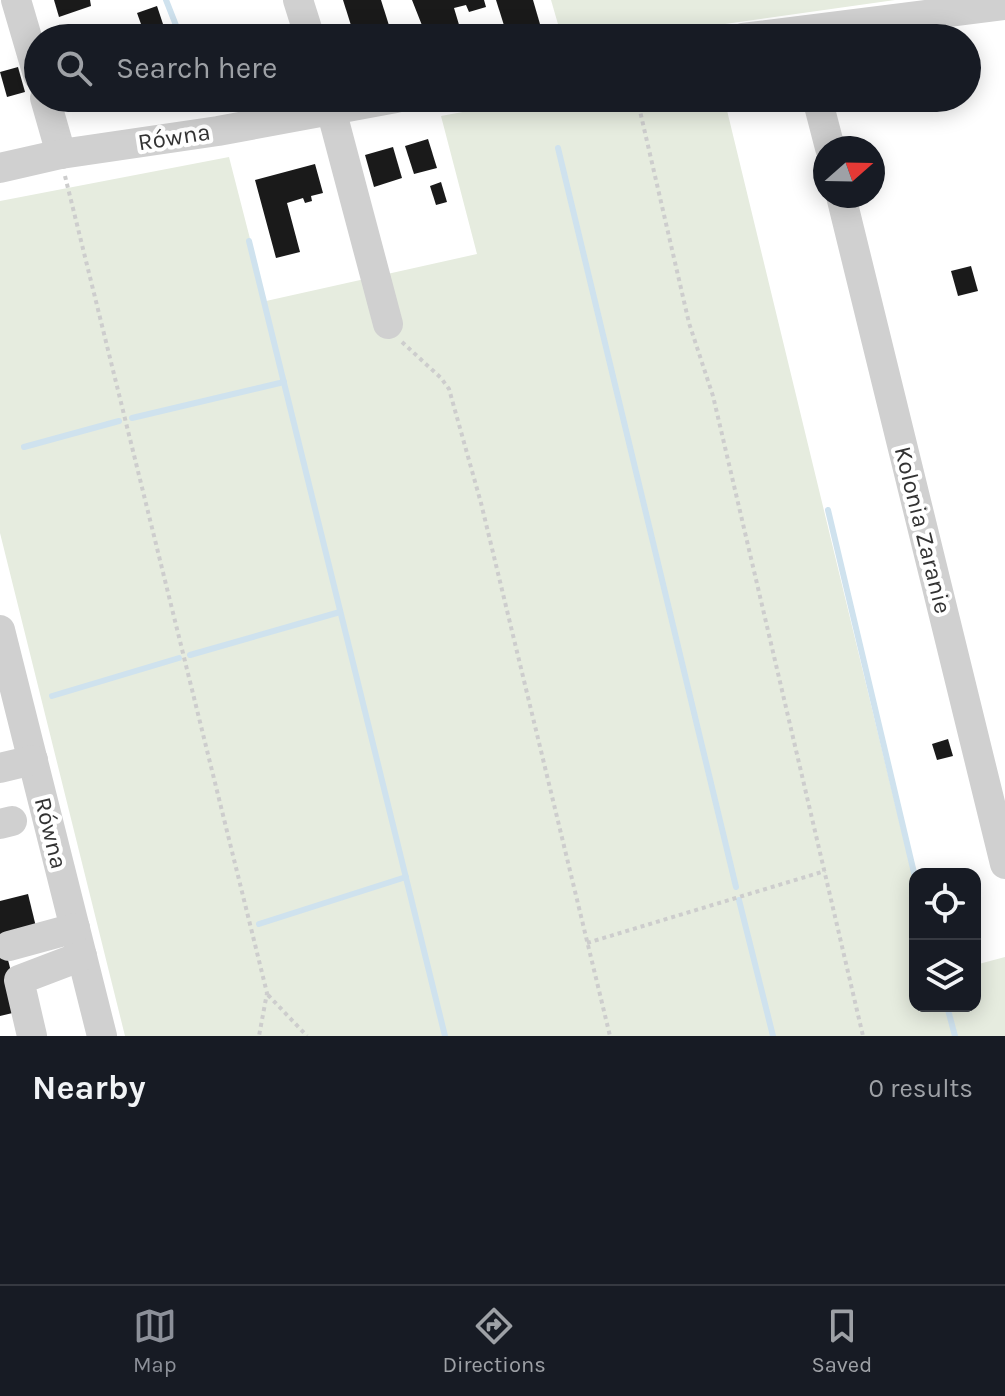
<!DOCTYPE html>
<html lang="en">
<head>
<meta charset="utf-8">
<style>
	body { margin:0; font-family:Karla,sans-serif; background:#242831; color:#f1f3f6 }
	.controls { position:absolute; right:24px; bottom:24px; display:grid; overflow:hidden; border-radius:16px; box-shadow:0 4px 20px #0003 }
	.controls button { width:72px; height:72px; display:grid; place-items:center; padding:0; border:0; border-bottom:2px solid #363941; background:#171b24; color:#f1f3f6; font:40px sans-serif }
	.compass { position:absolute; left:813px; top:136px; width:72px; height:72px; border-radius:50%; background:#171b24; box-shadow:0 4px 20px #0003; rotate:70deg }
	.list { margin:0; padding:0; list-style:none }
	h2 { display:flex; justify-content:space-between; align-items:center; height:104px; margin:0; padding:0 32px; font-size:34px }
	h2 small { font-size:26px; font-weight:400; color:#9ea1a6 }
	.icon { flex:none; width:44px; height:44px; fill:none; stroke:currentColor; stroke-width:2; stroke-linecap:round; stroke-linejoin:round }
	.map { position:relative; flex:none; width:1005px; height:1036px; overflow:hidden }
	.search { position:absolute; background:#171b24; box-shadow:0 4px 20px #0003; left:24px; right:24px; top:24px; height:88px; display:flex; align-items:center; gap:20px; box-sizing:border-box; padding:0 28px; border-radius:44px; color:#9ea1a6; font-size:30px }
	.sheet { height:248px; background:#171b24 }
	nav { display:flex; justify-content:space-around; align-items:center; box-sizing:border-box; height:112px; border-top:2px solid #363941; background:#171b24; font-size:22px; color:#9ea1a6 }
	nav a { display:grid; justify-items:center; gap:4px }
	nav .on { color:#8c9099 }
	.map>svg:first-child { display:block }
	.green { fill:#e6ecdf }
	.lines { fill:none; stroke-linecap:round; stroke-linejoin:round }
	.stream { stroke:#cfe2ee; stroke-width:6 }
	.building { fill:#1a1a1a }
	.path { stroke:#cdcdcd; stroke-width:4; stroke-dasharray:4 4; stroke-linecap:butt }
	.minor { stroke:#d0d0d0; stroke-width:30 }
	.labels { text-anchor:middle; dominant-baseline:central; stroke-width:8; stroke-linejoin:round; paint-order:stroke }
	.street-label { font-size:24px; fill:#333; stroke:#fff }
</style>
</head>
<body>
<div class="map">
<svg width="1005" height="1036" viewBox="0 0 1005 1036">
	<rect width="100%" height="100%" fill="#fff"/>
	<!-- green -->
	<g class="green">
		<polygon points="551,0 895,0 626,38 562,38"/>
		<polygon points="538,98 724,98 915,886 915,1006 945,1006 953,1036 125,1036 0,533 0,201 229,157 266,301 477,254 441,116"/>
		<polygon points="1005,957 1005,1036 957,1036 950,1006 975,1006 975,965"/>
	</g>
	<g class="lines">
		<!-- stream -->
		<g class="stream">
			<polyline points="166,0 181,38"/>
			<polyline points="558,148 736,887"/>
			<polyline points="249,241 445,1036"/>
			<polyline points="132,418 284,382"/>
			<polyline points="24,447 119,421"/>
			<polyline points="828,510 915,877"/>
			<polyline points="190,655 340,612"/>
			<polyline points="52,696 179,658"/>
			<polyline points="739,900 773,1036"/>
			<polyline points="259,924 406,877"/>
			<polyline points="947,1006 955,1036"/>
		</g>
	</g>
	<!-- building -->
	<g class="building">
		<polygon points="54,0 90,0 91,6 59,17"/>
		<polygon points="343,0 381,0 393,38 355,38"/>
		<polygon points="412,0 484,0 486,7 469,12 466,5 454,8 463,38 427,38"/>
		<polygon points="496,0 533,0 542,31 520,38 508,38"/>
		<polygon points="157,6 166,33 146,38 137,13"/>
		<polygon points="18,67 25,92 7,97 0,72"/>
		<polygon points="428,139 437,168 414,174 405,146"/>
		<polygon points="393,147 402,178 374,187 365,155"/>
		<polygon points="315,164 323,193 311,196 312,201 305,203 303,198 287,203 300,252 276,258 255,180"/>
		<polygon points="441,182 447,202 436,205 430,186"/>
		<polygon points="971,266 978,291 958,296 951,271"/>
		<polygon points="948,739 953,756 937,760 932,744"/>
		<polygon points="28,894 37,931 0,941 0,901"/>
		<polygon points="7,956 21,1011 0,1016 0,958"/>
	</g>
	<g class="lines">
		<!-- path -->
		<g class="path">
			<polyline points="651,38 721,28"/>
			<polyline points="637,98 689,323 713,396 863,1036"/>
			<polyline points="417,107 466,98"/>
			<polyline points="65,176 267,993 259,1036"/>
			<polyline points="402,342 441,378 449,389 481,503 610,1036"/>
			<polyline points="587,943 825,871"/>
			<polyline points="268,995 307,1036"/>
		</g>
		<!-- minor -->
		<g class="minor">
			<polyline points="16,0 38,75"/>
			<polyline points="298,0 310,38"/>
			<polyline points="743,38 1005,5"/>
			<polyline points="45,98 61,154"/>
			<polyline points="328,98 388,324"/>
			<polyline points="817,98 830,148"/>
			<polyline points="0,168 61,154 218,131 396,98"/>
			<polyline points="841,196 1005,864"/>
			<polyline points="0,630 102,1036"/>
			<polyline points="0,768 33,760"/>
			<polyline points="0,824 12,821"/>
			<polyline points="9,946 75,928"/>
			<polyline points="32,1036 19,980 82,956"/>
		</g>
	</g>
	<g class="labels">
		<!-- street labels -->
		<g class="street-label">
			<text transform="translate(174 137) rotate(-9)">Równa</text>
			<text transform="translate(923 530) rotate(76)">Kolonia Zaranie</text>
			<text transform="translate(51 833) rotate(76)">Równa</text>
		</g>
	</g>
</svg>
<div class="controls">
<button><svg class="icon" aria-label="locate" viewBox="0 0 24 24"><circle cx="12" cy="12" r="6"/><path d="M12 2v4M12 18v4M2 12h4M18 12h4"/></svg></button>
<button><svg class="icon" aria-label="layers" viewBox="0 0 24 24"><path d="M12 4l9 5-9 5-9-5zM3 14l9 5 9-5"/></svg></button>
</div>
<svg class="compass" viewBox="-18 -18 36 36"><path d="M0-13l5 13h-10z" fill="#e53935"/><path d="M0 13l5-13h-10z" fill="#9ea1a6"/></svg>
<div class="search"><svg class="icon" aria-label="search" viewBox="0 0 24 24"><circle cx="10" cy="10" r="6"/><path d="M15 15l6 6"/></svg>Search here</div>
</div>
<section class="sheet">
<h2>Nearby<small>0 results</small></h2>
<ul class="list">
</ul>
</section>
<nav>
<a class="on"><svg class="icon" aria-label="map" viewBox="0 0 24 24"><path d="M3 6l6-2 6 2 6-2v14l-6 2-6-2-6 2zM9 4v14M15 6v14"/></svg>Map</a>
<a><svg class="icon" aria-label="directions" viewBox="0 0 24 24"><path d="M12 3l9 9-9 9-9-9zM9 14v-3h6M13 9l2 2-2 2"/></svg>Directions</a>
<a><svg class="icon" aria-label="saved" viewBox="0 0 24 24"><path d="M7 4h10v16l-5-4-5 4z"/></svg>Saved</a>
</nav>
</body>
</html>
